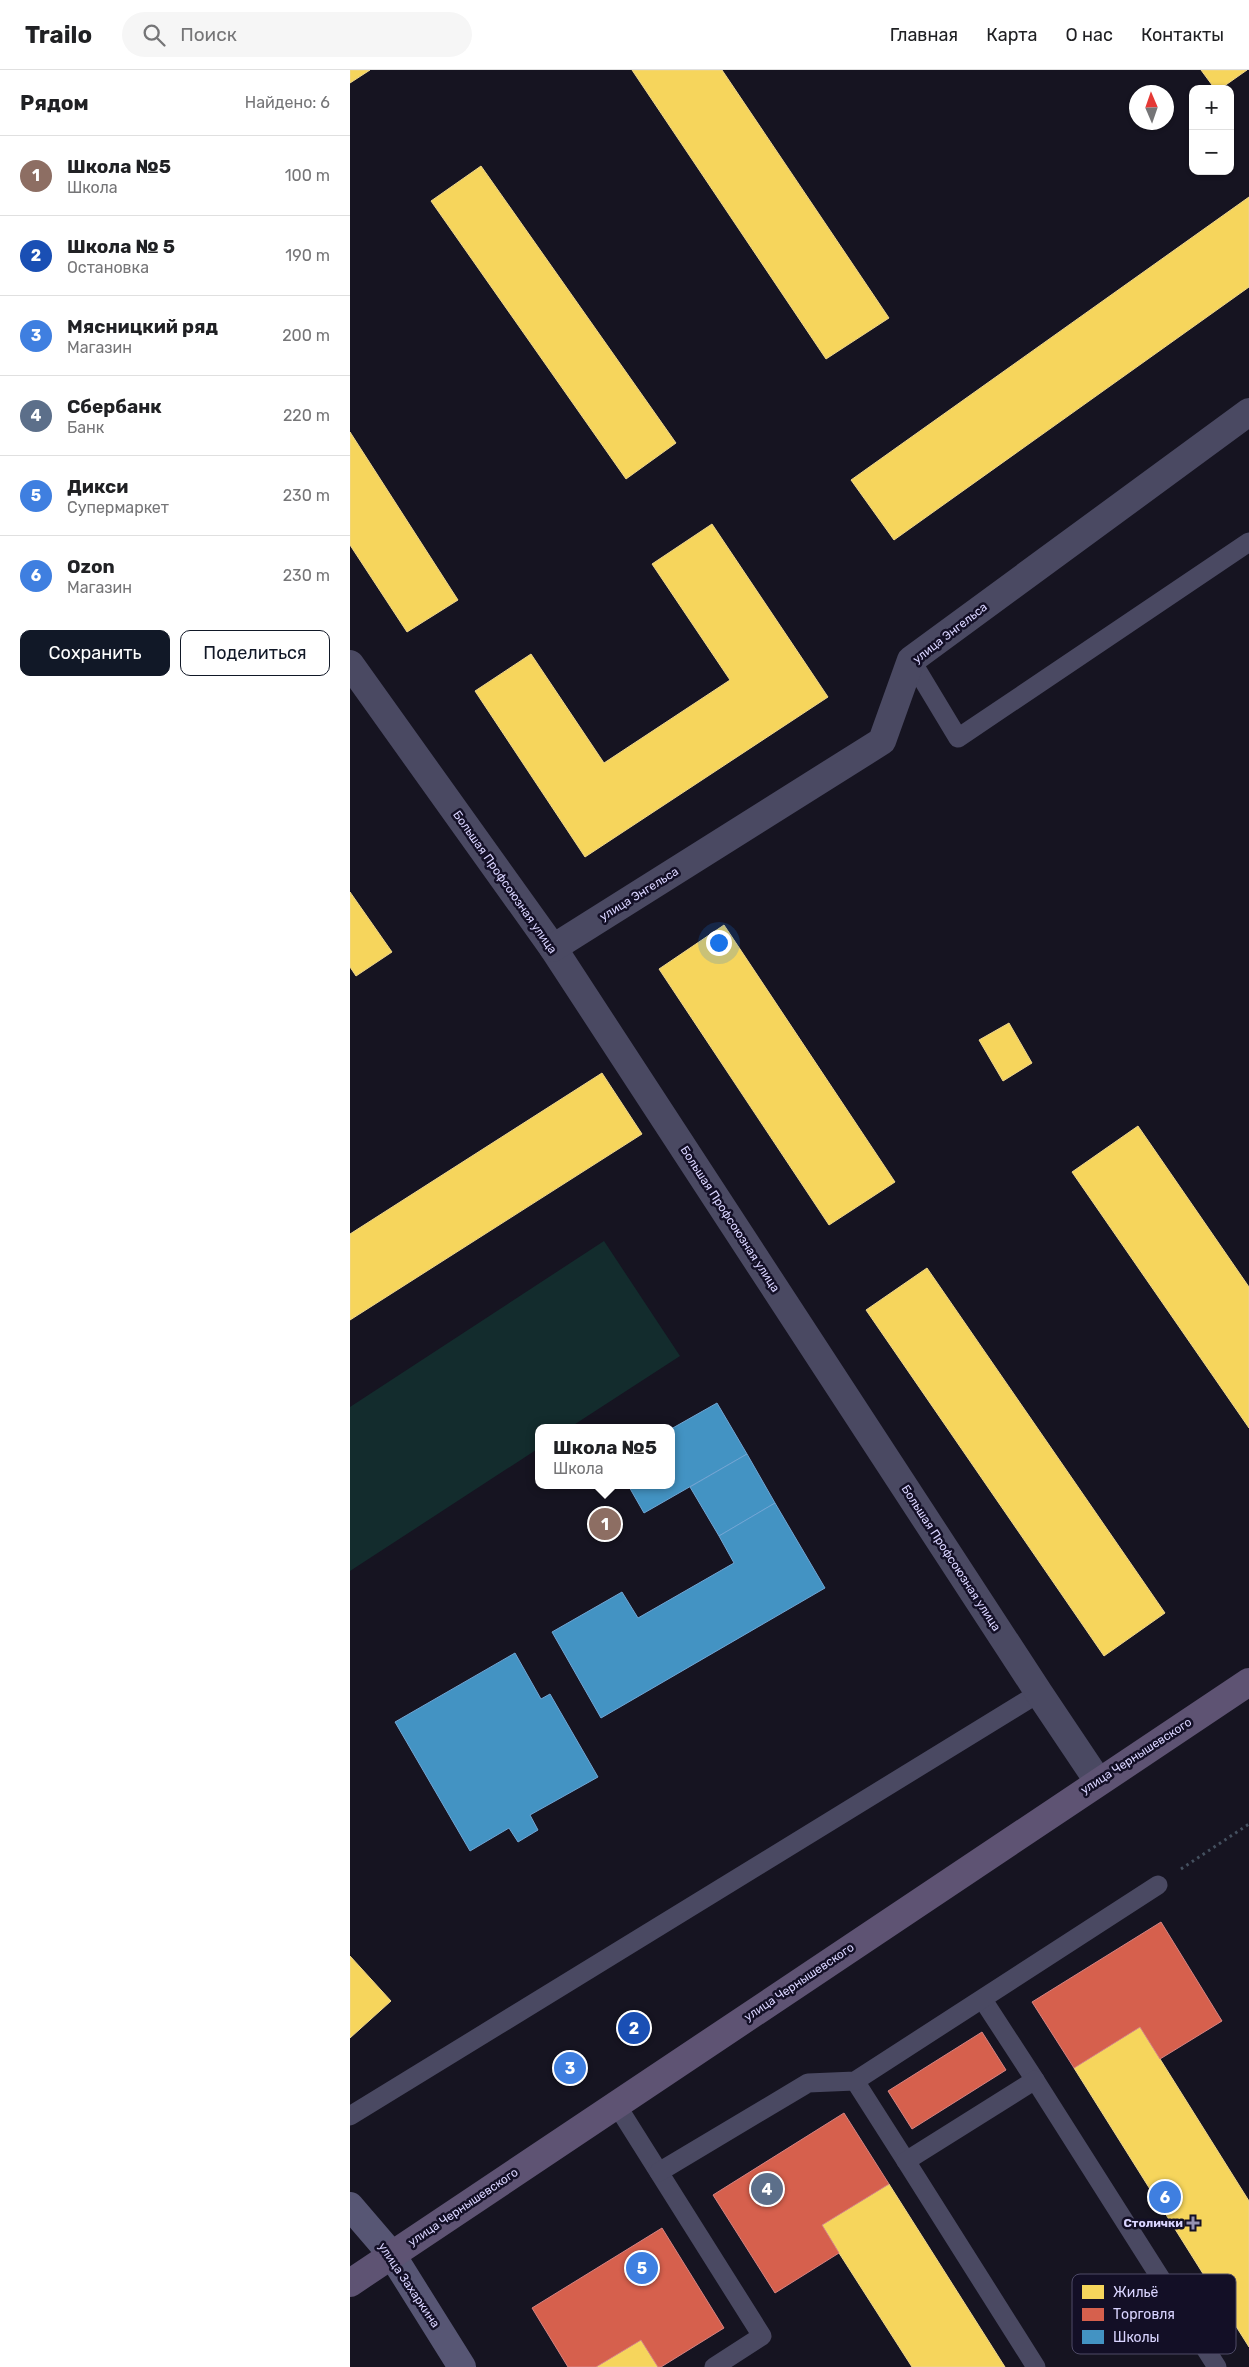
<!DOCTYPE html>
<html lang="ru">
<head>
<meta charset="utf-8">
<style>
	body { margin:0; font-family:Rubik,sans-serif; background:#f6f6f6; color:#202124 }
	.controls { position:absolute; right:15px; top:15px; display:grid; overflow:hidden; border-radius:10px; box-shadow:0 1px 4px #0004 }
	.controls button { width:45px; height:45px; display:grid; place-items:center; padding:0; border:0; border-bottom:1px solid #e0e0e0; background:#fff; color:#202124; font:25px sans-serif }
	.compass { position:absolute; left:779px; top:15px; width:45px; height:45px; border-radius:50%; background:#fff; box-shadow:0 1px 4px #0004; rotate:358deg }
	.you { position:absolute; left:368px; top:872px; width:18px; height:18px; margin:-12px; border:4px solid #fff; border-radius:50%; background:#1a73e8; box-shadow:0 0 0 8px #1a73e833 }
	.badge { display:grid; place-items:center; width:32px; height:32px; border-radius:50%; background:#111827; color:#fff; font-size:16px; font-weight:700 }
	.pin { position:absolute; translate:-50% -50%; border:2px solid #fff; box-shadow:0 1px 5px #0006 }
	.popup { position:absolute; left:185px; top:1354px; width:140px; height:65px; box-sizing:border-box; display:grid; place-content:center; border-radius:10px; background:#fff; filter:drop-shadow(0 1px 4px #0005); font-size:16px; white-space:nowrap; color:#757577 }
	.popup b { font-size:19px; color:#202124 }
	.popup::after { content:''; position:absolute; left:50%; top:100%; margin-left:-10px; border:10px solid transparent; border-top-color:#fff }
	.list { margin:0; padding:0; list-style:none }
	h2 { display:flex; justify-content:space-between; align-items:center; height:65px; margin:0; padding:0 20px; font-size:21px }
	h2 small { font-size:16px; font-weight:400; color:#757577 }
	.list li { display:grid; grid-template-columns:32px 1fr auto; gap:15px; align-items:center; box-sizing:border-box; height:80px; padding:0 20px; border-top:1px solid #e0e0e0 }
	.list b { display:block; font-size:19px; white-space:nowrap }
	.list p { margin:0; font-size:16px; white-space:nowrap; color:#757577 }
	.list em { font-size:16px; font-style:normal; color:#757577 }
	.actions { display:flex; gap:10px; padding:15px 20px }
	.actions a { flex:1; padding:11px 0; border:1px solid #111827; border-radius:10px; text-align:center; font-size:18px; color:#111827 }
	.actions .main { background:#111827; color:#fff }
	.icon { flex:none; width:28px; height:28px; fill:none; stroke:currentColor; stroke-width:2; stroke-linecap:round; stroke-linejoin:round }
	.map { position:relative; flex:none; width:899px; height:2297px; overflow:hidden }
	header { display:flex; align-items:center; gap:30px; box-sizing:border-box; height:70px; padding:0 25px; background:#fff; border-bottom:1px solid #e0e0e0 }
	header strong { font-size:24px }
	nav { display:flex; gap:28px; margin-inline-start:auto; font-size:18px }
	.search { width:350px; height:45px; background:#f6f6f6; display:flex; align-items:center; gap:12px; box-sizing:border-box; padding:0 18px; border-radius:28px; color:#757577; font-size:19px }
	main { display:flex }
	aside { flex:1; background:#fff }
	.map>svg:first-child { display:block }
	.green { fill:#132c2d }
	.homes { fill:#f6d55c; stroke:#edd58d }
	.shops { fill:#d6604d; stroke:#d78382 }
	.schools { fill:#4393c3; stroke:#70a6d5 }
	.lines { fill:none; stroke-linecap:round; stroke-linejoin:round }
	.path { stroke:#44505f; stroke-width:3; stroke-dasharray:2.5 4; stroke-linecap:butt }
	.lane { stroke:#4a4962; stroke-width:19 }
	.street { stroke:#4a4962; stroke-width:28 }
	.secondary { stroke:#575674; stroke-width:28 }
	.primary { stroke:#5e5373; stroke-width:28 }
	.poi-dot { fill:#9591b1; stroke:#130f26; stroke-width:2 }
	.labels { text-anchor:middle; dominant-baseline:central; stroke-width:5; stroke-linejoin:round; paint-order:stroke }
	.street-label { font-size:12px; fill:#d9d4ff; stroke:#130f26 }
	.poi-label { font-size:12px; font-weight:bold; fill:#d9d4ff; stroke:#130f26; text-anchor:end }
	.key { fill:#130f26; stroke:#4e4a67; stroke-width:1 }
	.key-label { font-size:14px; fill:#d9d4ff }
</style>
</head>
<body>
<header>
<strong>Trailo</strong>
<div class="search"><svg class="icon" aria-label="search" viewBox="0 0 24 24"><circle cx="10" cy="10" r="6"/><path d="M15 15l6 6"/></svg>Поиск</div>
<nav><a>Главная</a><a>Карта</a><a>О нас</a><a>Контакты</a></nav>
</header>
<main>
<aside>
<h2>Рядом<small>Найдено: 6</small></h2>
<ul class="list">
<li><span class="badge" style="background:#8d6e63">1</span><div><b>Школа №5</b><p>Школа</p></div><em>100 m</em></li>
<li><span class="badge" style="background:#1a4fb4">2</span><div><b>Школа № 5</b><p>Остановка</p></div><em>190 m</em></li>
<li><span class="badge" style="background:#3f7fe0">3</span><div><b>Мясницкий ряд</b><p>Магазин</p></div><em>200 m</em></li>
<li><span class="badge" style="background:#5c6f8a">4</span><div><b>Сбербанк</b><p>Банк</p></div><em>220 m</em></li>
<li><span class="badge" style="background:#3f7fe0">5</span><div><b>Дикси</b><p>Супермаркет</p></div><em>230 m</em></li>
<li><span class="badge" style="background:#3f7fe0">6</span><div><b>Ozon</b><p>Магазин</p></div><em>230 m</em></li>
</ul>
<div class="actions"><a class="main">Сохранить</a><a>Поделиться</a></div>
</aside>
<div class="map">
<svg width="899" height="2297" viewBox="0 0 899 2297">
	<rect width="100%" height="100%" fill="#161421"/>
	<!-- green -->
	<polygon class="green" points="254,1171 330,1286 219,1358 189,1358 189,1378 0,1501 0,1337"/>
	<!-- homes -->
	<g class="homes">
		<polygon points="0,0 20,0 0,13"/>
		<polygon points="282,0 372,0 539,248 476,289"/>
		<polygon points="851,0 897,0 870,19 865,19"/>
		<polygon points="131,96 326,373 276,409 81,131"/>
		<polygon points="899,127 899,217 544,470 501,410"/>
		<polygon points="0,362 108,530 57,562 0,475"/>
		<polygon points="362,454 478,627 235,787 125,621 181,584 254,693 380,610 302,494"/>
		<polygon points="0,822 42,882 6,906 0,897"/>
		<polygon points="374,855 545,1112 479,1155 309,899"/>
		<polygon points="659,953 682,993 653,1011 629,970"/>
		<polygon points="252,1003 292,1064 0,1250 0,1164"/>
		<polygon points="788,1056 899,1217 899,1358 722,1102"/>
		<polygon points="577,1198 815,1543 754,1586 516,1240"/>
		<polygon points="0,1886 41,1931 0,1968"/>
		<polygon points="790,1957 899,2131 899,2277 724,1998"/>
		<polygon points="539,2114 655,2297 562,2297 489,2183 472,2155"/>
		<polygon points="291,2270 308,2297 246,2297"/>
	</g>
	<!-- shops -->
	<g class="shops">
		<polygon points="811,1852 872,1951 810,1989 790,1957 724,1998 682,1932"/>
		<polygon points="632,1962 656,2000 562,2059 538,2021"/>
		<polygon points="494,2043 539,2114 472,2155 489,2183 425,2223 363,2125"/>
		<polygon points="312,2158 374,2258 311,2297 308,2297 291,2270 246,2297 218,2297 182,2238"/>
	</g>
	<!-- schools -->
	<g class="schools">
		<polygon points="367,1333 397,1384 294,1443 278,1415 321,1415 321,1359"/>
		<polygon points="397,1384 425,1433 369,1466 340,1417"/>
		<polygon points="425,1433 475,1518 251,1648 202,1562 272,1522 288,1548 384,1493 369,1466"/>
		<polygon points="165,1583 191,1629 200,1624 248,1707 180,1745 188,1760 168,1772 159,1758 120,1781 45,1652"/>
	</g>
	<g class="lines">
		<!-- path -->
		<polyline class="path" points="831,1799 899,1754"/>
		<!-- lane -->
		<g class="lane">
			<polyline points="561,590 608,668 899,472"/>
			<polyline points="633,1930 685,2010"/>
			<polyline points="505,2011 556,2091"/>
			<polyline points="266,2034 412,2266 364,2297"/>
			<polyline points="0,2046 689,1623"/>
			<polyline points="309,2102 458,2013 505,2011 808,1815"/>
			<polyline points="686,2297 556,2091 685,2010 867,2297"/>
		</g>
		<!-- street -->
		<g class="street">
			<polyline points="0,594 203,878 689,1623 748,1711"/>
			<polyline points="203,878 532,671 561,590 899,342"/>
		</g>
		<!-- secondary -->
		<polyline class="secondary" points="0,2136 42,2185 112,2297"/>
		<!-- primary -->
		<polyline class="primary" points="0,2213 899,1612"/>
	</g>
	<!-- markers -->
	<path class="poi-dot" d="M840.5 2145.5h5v5h5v5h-5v5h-5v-5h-5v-5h5z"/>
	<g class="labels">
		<!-- street labels -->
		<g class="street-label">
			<text transform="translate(600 563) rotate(-38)">улица Энгельса</text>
			<text transform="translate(155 812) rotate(55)">Большая Профсоюзная улица</text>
			<text transform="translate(289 824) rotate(-32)">улица Энгельса</text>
			<text transform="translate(380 1149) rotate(57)">Большая Профсоюзная улица</text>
			<text transform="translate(601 1488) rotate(57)">Большая Профсоюзная улица</text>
			<text transform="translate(786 1686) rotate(-33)">улица Чернышевского</text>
			<text transform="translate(449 1912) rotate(-34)">улица Чернышевского</text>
			<text transform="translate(113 2137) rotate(-34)">улица Чернышевского</text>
			<text transform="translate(59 2215) rotate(56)">улица Захаркина</text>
		</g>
		<!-- poi labels -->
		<g class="poi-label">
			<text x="833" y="2153">Столички</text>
		</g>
	</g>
	<!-- legend -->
	<rect x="722" y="2204" width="164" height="80" rx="8" class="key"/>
	<rect x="732" y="2215" width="22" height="14" fill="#f6d55c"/>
	<rect x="732" y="2238" width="22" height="13" fill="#d6604d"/>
	<rect x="732" y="2260" width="22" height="14" fill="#4393c3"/>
	<g class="key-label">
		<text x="763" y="2227">Жильё</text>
		<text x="763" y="2249">Торговля</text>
		<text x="763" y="2272">Школы</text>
	</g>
</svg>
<div class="controls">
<button>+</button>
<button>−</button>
</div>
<svg class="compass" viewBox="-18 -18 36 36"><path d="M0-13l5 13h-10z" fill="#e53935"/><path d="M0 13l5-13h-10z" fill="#757577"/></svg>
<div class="you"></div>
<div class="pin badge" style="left:255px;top:1454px;background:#8d6e63">1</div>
<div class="popup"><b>Школа №5</b>Школа</div>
<div class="pin badge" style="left:284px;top:1958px;background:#1a4fb4">2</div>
<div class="pin badge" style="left:220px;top:1998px;background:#3f7fe0">3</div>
<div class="pin badge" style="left:417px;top:2119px;background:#5c6f8a">4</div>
<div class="pin badge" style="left:292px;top:2198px;background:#3f7fe0">5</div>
<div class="pin badge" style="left:815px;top:2127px;background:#3f7fe0">6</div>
</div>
</main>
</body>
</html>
